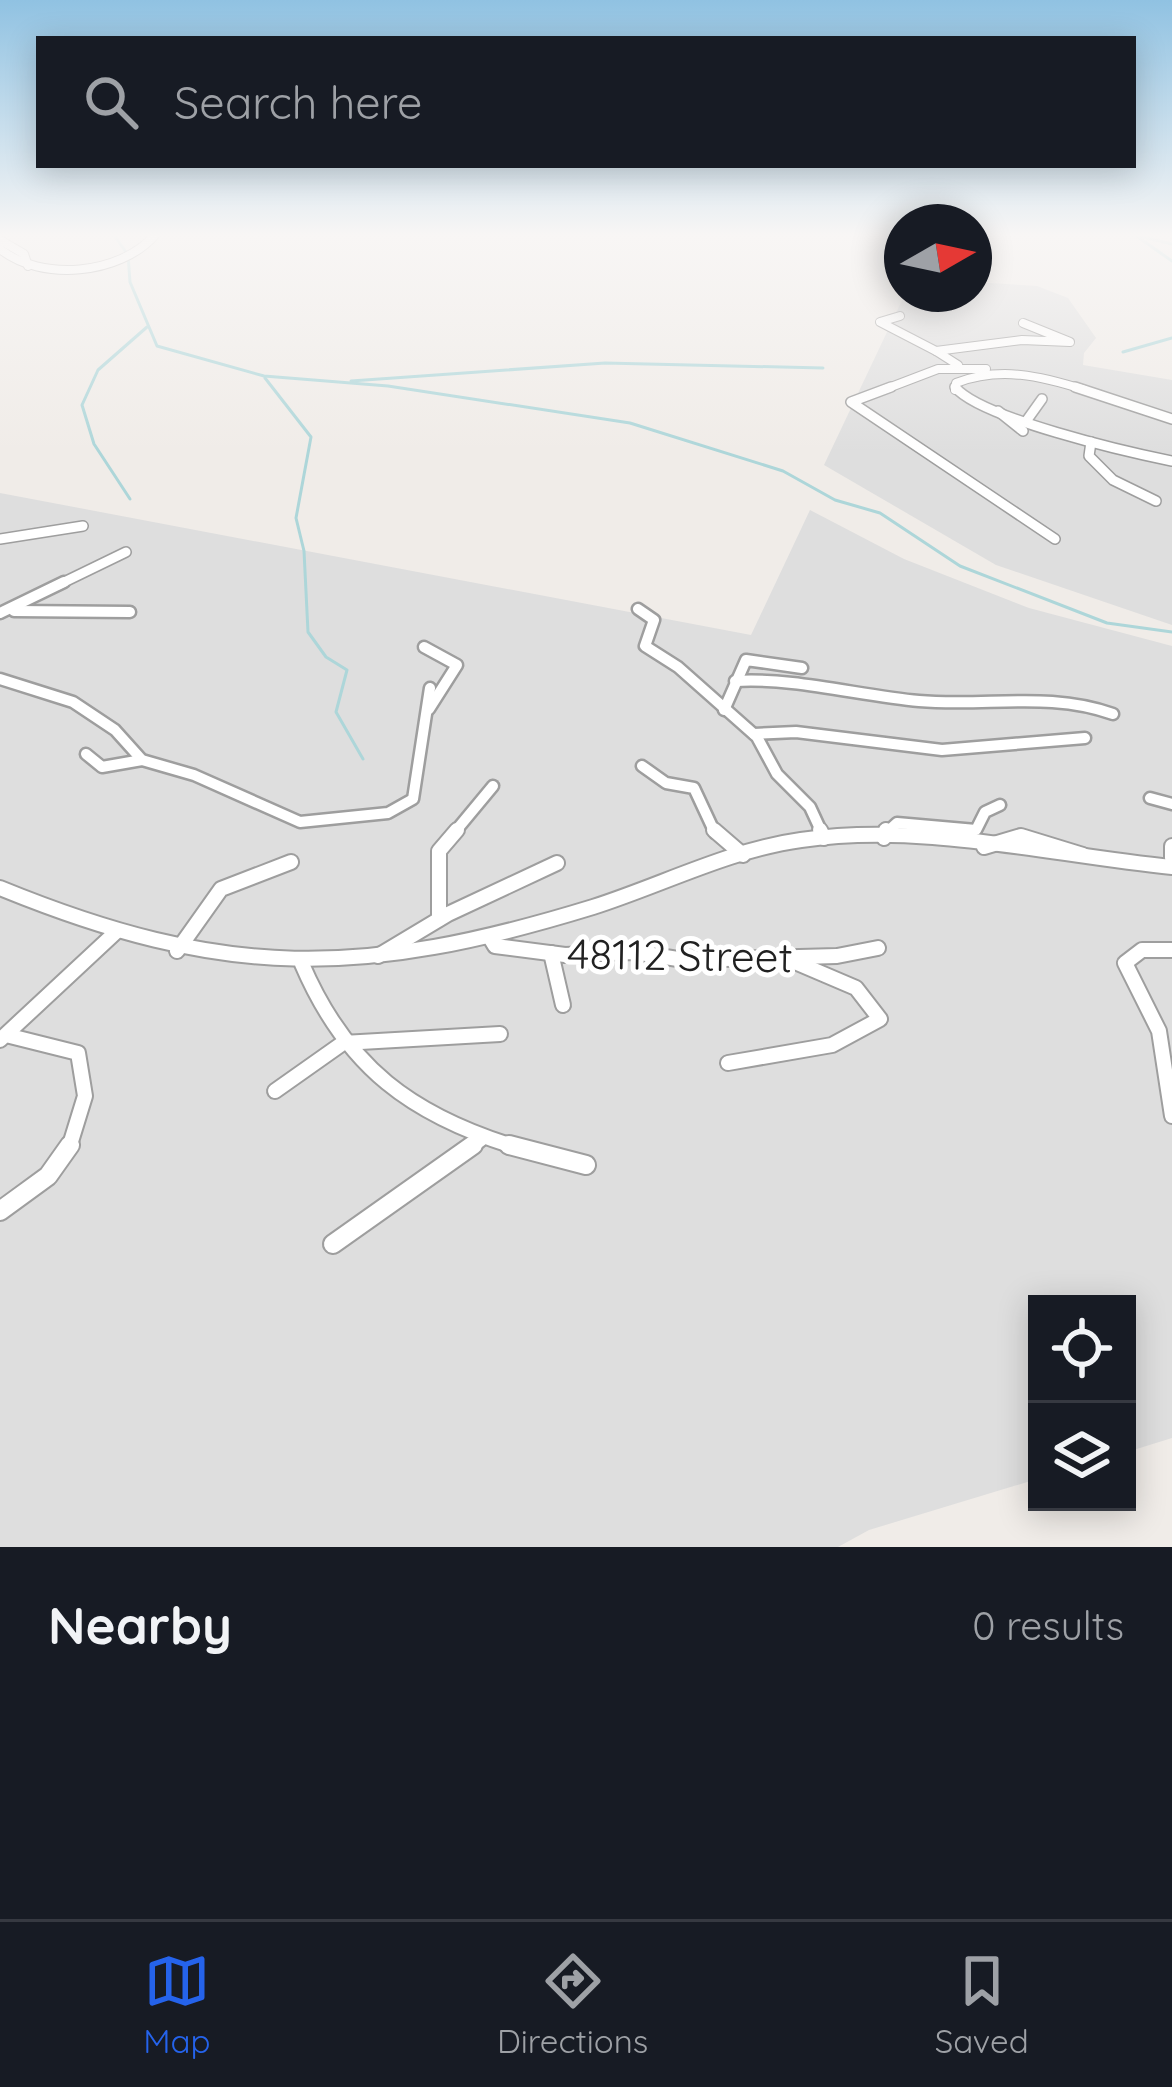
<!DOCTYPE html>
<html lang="en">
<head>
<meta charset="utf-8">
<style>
	body { margin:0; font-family:Quicksand,sans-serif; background:#20242c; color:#f1f3f6 }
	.controls { position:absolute; right:36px; bottom:36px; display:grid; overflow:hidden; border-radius:0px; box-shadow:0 6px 30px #0003 }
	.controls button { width:108px; height:108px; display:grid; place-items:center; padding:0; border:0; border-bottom:3px solid #363941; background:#171b24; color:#f1f3f6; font:60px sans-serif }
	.compass { position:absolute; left:884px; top:204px; width:108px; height:108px; border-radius:50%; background:#171b24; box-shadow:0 6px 30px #0003; rotate:81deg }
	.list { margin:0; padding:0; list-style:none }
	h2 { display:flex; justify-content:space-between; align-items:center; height:156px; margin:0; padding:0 48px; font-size:51px }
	h2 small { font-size:39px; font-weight:400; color:#9ea1a6 }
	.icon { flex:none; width:66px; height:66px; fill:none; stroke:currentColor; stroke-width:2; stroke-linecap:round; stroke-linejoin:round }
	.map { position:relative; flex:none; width:1172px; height:1547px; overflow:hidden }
	.search { position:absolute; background:#171b24; box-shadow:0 6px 30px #0003; left:36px; right:36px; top:36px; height:132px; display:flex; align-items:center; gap:30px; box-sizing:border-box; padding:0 42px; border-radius:0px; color:#9ea1a6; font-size:45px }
	.sheet { height:372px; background:#171b24 }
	nav { display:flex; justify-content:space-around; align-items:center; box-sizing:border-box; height:168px; border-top:3px solid #363941; background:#171b24; font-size:33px; color:#9ea1a6 }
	nav a { display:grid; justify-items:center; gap:6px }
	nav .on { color:#2563eb }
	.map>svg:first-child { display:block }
	.residential { fill:#dedede }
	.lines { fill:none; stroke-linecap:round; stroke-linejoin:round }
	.stream { stroke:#add6d9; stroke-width:3 }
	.minor-far4-casing { stroke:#9e9e9e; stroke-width:10 }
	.minor-far3-casing { stroke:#9e9e9e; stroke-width:12 }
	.minor-far2-casing { stroke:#9e9e9e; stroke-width:15 }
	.minor-far1-casing { stroke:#9e9e9e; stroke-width:18 }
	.minor-casing { stroke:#9e9e9e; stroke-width:22 }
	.minor-far4 { stroke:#fff; stroke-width:8 }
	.minor-far3 { stroke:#fff; stroke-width:9 }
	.minor-far2 { stroke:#fff; stroke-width:10 }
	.minor-far1 { stroke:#fff; stroke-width:14 }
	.minor { stroke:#fff; stroke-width:18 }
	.labels { text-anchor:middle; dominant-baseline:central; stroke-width:10; stroke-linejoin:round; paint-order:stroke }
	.street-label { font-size:42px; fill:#212121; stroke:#fff }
</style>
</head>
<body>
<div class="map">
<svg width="1172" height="1547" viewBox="0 0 1172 1547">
	<rect width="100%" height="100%" fill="#f0ece8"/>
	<!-- residential -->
	<g class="residential">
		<polygon points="974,282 1037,286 1068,298 1096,338 1084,353 1083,365 1172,380 1172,625 996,565 824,465 905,294 974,294"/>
		<polygon points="0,493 751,635 810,510 904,559 1029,608 1172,646 1172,1438 1127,1452 1127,1304 1037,1304 1037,1479 869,1530 838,1547 0,1547"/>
	</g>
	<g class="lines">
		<!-- stream -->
		<g class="stream">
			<polyline points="114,235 128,255 130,282 157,346 264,376 388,386 630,423 783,471 835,500 880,513 960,566 1107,623 1172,632"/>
			<polyline points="1135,235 1172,261"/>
			<polyline points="1139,236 1172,244"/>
			<polyline points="1123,352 1172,338"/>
			<polyline points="265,378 311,437 296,518 304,551 308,632 326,657 347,670 336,712 363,759"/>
			<polyline points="351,381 605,363 823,368"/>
			<polyline points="130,499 94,444 82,405 98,370 147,327"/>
		</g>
		<defs>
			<g id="minor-far4">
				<polyline points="0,240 24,254 28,266"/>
				<path d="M 0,249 C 41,282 120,275 155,235"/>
				<polyline points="900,316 880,322 936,351"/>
				<polyline points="958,365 936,351 1022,340 1070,342 1023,323"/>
				<polyline points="883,390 938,369 986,369"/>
				<path d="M 955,390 L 956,383 C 1000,366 1041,376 1085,390"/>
			</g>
			<g id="minor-far3">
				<polyline points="891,387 851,402 1055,539"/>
				<path d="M 955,387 C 980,418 1127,452 1172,461"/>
				<polyline points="1075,387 1172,419"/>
				<polyline points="998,411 1023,431"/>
				<polyline points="1027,420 1042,399"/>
				<polyline points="1091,442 1089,456 1113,480 1156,501"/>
				<polyline points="0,539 83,526"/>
				<polyline points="58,585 126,552"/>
			</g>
			<g id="minor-far2">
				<polyline points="638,609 654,620 645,646 678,667 757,737 777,774 810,807 822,833"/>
				<polyline points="14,611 130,612"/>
				<polyline points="0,613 64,582"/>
				<polyline points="424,647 457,665 429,709"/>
				<polyline points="0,679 73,702 115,730 142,760 194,775 300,822 388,813 413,799 430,688"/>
				<path d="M 735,681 C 791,677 862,696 919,701 C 986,707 1050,691 1113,714"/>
				<polyline points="724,710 746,660 802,668"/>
				<polyline points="754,734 796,732 942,750 1085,738"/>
				<polyline points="86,754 102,767 142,760"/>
				<polyline points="642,766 666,783 694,788 715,833"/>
				<polyline points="1150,798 1172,804"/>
				<polyline points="454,833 493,786"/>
				<polyline points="886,833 897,823 976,830 985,812 1000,805"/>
			</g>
			<g id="minor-far1">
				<polyline points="714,830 743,855"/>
				<polyline points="820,830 824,838"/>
				<polyline points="884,838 886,830"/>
				<polyline points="1172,846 1172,858"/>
				<polyline points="984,847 1021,836 1083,855"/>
				<path d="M 0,888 C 225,980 362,978 593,907 C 662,885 729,850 801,840 C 923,822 1050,855 1172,867"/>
				<polyline points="439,919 439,851 457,830"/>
				<polyline points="489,936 495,946 565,955 634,952 684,960 837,956 878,948"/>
				<polyline points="1172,950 1142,950 1125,963 1159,1031 1172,1116"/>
				<polyline points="177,951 221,889 291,862"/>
				<polyline points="551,953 563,1005"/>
				<polyline points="378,956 448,914 557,863"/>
				<path d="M 302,964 C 346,1067 412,1116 519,1148"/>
				<polyline points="10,1036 78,1053 85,1096 69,1148"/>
				<polyline points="0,1040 116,932"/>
				<polyline points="728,1063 832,1045 880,1019 856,988 788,959"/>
				<polyline points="275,1091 343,1043 500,1034"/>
				<polyline points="469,1148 481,1139"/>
			</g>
			<g id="minor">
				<polyline points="509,1145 586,1165"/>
				<polyline points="0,1211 48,1176 70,1145"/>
				<polyline points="333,1244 473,1145"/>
			</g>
		</defs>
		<!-- minor-far4 casing -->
		<use href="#minor-far4" class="minor-far4-casing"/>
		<!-- minor-far3 casing -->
		<use href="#minor-far3" class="minor-far3-casing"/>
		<!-- minor-far2 casing -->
		<use href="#minor-far2" class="minor-far2-casing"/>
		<!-- minor-far1 casing -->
		<use href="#minor-far1" class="minor-far1-casing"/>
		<!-- minor casing -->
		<use href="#minor" class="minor-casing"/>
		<!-- minor-far4 -->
		<use href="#minor-far4" class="minor-far4"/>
		<!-- minor-far3 -->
		<use href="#minor-far3" class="minor-far3"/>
		<!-- minor-far2 -->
		<use href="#minor-far2" class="minor-far2"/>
		<!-- minor-far1 -->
		<use href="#minor-far1" class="minor-far1"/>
		<!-- minor -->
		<use href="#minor" class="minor"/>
	</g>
	<!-- sky -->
	<linearGradient id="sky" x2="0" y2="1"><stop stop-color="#90c2e2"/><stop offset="0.52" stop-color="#f8f6f5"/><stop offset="1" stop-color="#f8f6f5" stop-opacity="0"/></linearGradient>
	<rect width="1172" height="452" fill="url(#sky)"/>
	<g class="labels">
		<!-- street labels -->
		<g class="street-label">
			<text transform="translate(680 955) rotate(1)">48112 Street</text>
		</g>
	</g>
</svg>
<div class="controls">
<button><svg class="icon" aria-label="locate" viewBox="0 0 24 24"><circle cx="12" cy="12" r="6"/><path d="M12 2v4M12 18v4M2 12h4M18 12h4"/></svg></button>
<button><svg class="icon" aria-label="layers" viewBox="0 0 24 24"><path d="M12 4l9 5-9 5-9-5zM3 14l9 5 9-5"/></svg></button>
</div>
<svg class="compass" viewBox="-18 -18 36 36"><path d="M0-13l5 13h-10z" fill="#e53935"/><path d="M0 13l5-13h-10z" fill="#9ea1a6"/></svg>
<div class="search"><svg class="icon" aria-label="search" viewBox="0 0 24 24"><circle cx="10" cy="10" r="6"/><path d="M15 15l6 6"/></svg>Search here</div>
</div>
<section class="sheet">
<h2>Nearby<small>0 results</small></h2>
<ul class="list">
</ul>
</section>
<nav>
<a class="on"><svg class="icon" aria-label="map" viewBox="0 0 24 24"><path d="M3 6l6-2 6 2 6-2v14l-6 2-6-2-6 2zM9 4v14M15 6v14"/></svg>Map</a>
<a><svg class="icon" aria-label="directions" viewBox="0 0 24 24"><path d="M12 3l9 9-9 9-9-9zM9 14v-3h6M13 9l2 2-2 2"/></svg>Directions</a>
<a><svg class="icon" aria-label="saved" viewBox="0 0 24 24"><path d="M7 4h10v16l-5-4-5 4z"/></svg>Saved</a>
</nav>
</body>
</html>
